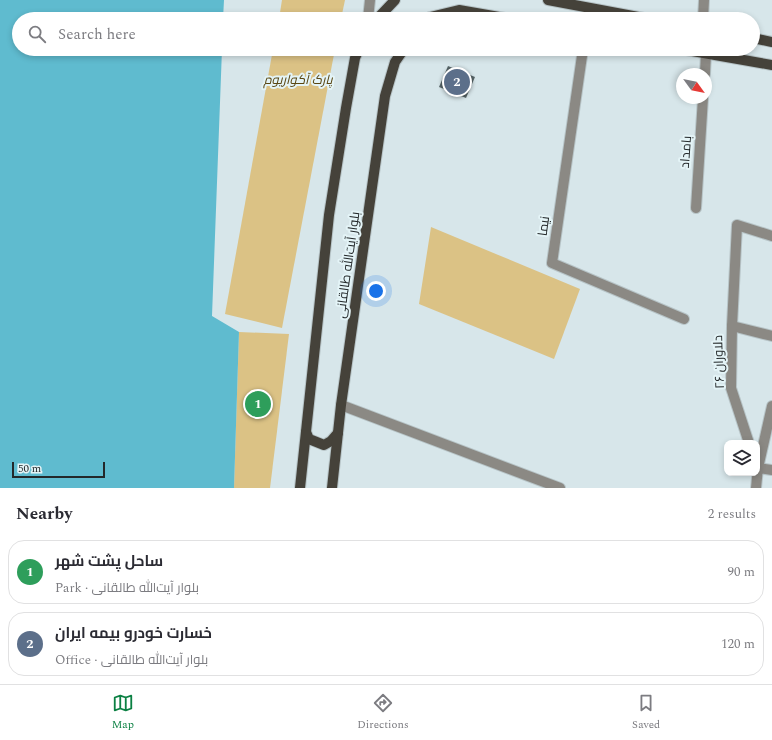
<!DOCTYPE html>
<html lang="en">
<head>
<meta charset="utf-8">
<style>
	body { margin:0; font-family:Spectral,Cairo,serif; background:#f2f2f3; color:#2b2b33 }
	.controls { position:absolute; right:12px; bottom:12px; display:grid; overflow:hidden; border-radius:8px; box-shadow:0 2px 6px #0003 }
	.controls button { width:36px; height:36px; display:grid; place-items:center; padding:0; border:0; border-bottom:1px solid #e1e1e2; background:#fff; color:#2b2b33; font:20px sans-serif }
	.compass { position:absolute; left:676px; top:68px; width:36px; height:36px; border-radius:50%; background:#fff; box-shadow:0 2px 6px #0003; rotate:123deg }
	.scale { position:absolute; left:12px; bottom:10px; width:93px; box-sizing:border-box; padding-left:4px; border:2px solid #23282a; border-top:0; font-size:11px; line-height:14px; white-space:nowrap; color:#23282a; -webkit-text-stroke:3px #e4f4f7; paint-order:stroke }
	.you { position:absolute; left:376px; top:291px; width:14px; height:14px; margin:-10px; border:3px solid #fff; border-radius:50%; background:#1a73e8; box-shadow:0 0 0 6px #1a73e833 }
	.badge { display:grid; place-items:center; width:26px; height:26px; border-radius:50%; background:#0b8043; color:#fff; font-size:13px; font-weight:700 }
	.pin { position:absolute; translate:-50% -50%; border:2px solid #fff; box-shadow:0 1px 4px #0006 }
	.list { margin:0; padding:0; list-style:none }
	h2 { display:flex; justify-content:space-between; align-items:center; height:52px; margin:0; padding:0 16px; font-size:17px }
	h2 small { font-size:13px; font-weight:400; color:#7c7c81 }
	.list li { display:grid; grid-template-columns:26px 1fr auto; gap:12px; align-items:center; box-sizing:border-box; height:64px; margin:0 8px 8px; padding:0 8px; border:1px solid #e1e1e2; border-radius:16px }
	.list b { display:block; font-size:15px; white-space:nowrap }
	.list p { margin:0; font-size:13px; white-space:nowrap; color:#7c7c81 }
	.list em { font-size:13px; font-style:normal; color:#7c7c81 }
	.icon { flex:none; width:22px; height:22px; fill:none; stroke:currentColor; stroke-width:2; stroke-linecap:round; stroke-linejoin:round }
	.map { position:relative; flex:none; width:772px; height:488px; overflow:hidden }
	.search { position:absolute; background:#fff; box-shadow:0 2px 6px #0003; left:12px; right:12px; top:12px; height:44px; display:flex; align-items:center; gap:10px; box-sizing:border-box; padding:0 14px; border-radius:22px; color:#7c7c81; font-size:15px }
	.sheet { height:196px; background:#fff }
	nav { display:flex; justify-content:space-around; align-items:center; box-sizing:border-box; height:56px; border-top:1px solid #e1e1e2; background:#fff; font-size:11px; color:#7c7c81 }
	nav a { display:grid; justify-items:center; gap:2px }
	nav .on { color:#0b8043 }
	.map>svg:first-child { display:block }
	.green { fill:#dbc285 }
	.water { fill:#5fbbcf }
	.building { fill:#586669 }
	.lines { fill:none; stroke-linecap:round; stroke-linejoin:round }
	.minor-casing { stroke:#b7c4c7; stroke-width:12 }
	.major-casing { stroke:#b7c4c7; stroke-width:12 }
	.path { stroke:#778083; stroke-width:2; stroke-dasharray:1 3; stroke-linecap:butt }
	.minor { stroke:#8b8984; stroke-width:10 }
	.major { stroke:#45423a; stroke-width:10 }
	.labels { text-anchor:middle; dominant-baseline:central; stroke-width:4; stroke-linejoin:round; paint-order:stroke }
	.park-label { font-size:13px; font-style:italic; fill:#594611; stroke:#e4f4f7 }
	.street-label { font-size:13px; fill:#23282a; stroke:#e4f4f7 }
</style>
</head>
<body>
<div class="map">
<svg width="772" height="488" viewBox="0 0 772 488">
	<rect width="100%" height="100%" fill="#d7e6ea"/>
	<!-- green -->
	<g class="green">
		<polygon points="282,0 345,0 341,19 279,19"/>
		<polygon points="273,49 335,49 282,328 225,314"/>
		<polygon points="431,227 580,289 554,359 419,304"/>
		<polygon points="239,332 289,334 270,488 234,488"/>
	</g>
	<!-- water -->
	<polygon class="water" points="0,0 224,0 223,19 19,19 19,49 222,49 212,316 239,332 234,488 0,488"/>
	<!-- building -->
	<polygon class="building" points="448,66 475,77 466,98 439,87"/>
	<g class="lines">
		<defs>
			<g id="minor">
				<polyline points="368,19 370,0"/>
				<polyline points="703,19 704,0"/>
				<polyline points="583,49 552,263 684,319"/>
				<polyline points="705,74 706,53"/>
				<polyline points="696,208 703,98"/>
				<polyline points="732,326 772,336"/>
				<polyline points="341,405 560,488"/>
				<polyline points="749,443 731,388 732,326 737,225 772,236"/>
				<polyline points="758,468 772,406"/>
				<polyline points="758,468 772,470"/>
				<polyline points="756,488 758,468 757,465"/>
			</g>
			<g id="major">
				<polyline points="548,0 649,19"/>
				<polyline points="377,19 395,0"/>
				<polyline points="428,19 430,17 459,10 511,19"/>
				<polyline points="753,38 772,42"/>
				<polyline points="681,49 772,65"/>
				<polyline points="306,432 309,439 324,445 331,441 338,433"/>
				<polyline points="300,488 329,215 346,108 355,58 359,49"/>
				<polyline points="332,488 341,405 385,96 395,62 404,49"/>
			</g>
		</defs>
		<!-- minor casing -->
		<use href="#minor" class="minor-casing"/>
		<!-- major casing -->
		<use href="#major" class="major-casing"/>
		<!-- path -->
		<polyline class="path" points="559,19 560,14"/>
		<!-- minor -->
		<use href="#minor" class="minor"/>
		<!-- major -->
		<use href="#major" class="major"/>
	</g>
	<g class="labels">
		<!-- park labels -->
		<g class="park-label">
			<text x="298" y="80">پارک آکواریوم</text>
		</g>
		<!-- street labels -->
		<g class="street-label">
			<text transform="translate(686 152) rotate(-86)">بامداد</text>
			<text transform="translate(544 226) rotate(-82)">نیما</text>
			<text transform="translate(348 265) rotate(-82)">بلوار آیت‌الله طالقانی</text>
			<text transform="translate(719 362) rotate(-92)">دلاوران ۲۶</text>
		</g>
	</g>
</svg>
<div class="controls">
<button><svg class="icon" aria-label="layers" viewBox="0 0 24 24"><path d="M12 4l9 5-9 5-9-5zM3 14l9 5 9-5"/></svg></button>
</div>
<svg class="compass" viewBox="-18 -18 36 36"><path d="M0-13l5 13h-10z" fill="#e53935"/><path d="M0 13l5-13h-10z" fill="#7c7c81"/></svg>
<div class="scale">50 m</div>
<div class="you"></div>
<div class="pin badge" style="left:258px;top:404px;background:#2e9e5b">1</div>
<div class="pin badge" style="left:457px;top:82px;background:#5c6f8a">2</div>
<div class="search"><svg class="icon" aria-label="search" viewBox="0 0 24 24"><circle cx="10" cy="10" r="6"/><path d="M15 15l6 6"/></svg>Search here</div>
</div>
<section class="sheet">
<h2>Nearby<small>2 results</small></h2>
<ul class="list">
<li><span class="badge" style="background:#2e9e5b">1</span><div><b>ساحل پشت شهر</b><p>Park · بلوار آیت‌الله طالقانی</p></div><em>90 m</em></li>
<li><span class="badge" style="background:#5c6f8a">2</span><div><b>خسارت خودرو بیمه ایران</b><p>Office · بلوار آیت‌الله طالقانی</p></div><em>120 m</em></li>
</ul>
</section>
<nav>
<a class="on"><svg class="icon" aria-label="map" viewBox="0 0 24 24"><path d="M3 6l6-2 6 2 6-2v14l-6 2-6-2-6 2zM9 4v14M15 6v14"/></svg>Map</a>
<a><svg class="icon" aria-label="directions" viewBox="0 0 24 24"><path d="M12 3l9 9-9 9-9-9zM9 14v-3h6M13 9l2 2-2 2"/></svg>Directions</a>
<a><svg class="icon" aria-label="saved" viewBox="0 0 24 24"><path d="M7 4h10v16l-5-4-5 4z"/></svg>Saved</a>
</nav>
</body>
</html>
